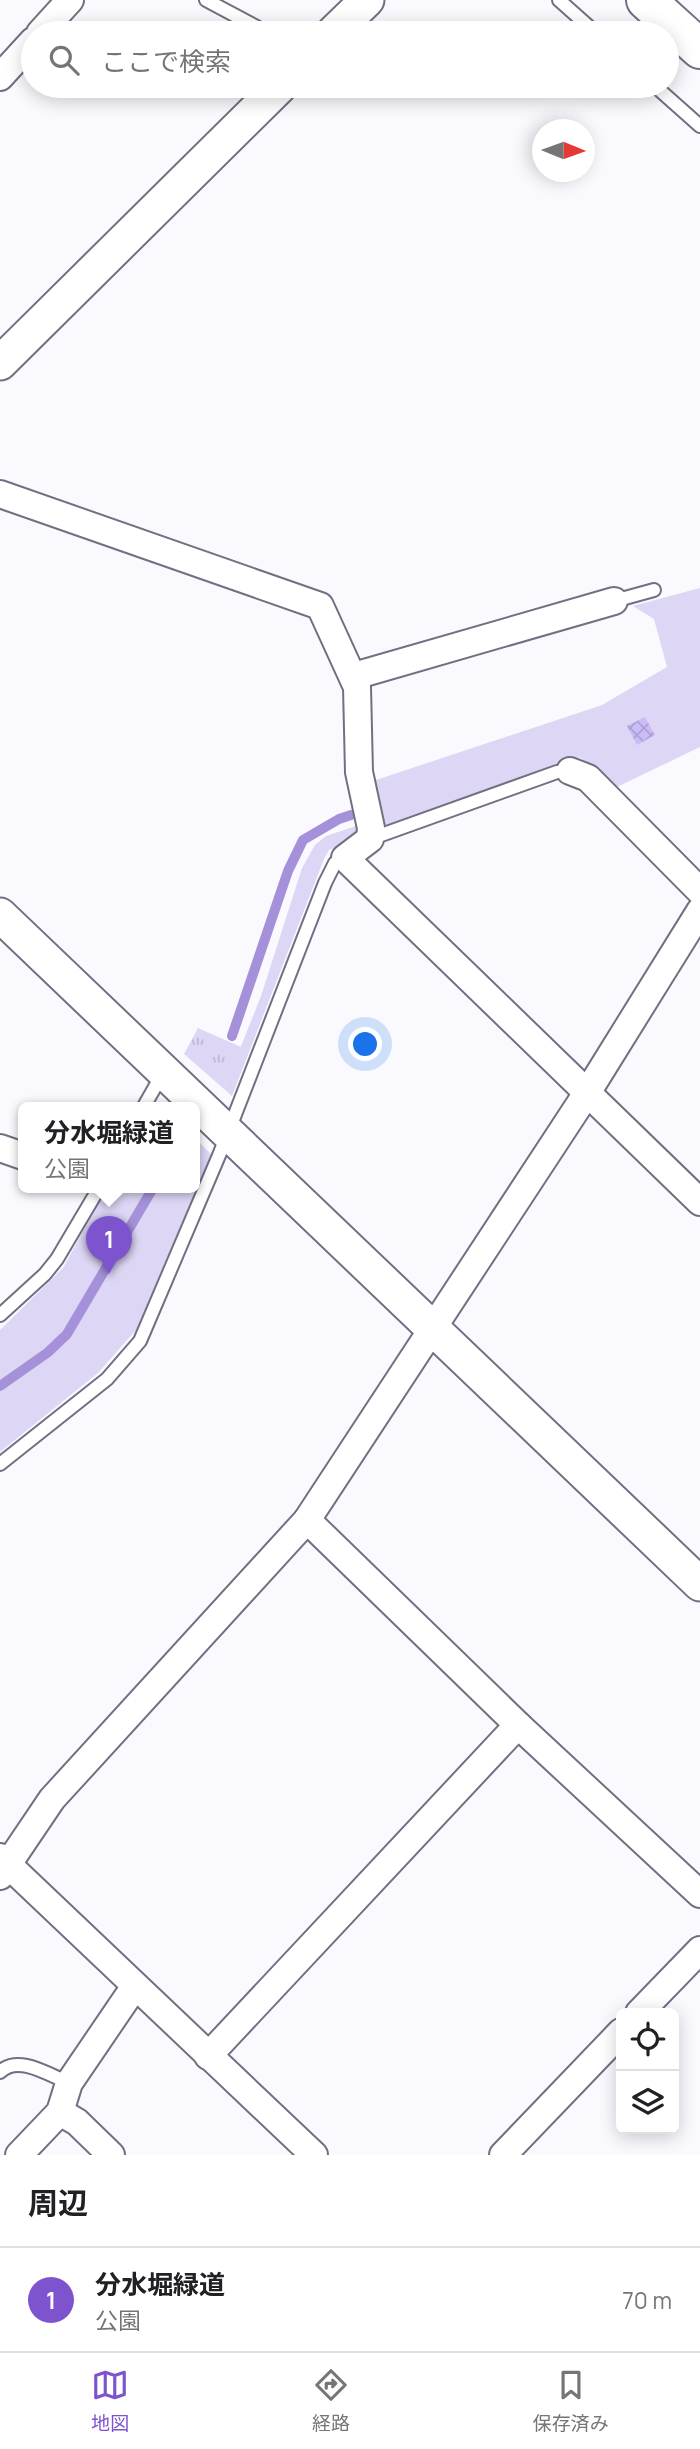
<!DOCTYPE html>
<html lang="ja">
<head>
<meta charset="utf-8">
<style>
	body { margin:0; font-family:Manrope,"Noto Sans JP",sans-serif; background:#f2f2f2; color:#202124 }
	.controls { position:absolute; right:21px; bottom:21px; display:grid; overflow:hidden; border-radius:10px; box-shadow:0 4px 18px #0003 }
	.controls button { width:63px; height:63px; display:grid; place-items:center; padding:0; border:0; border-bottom:2px solid #e0e0e0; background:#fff; color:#202124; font:35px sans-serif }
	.compass { position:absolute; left:532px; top:119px; width:63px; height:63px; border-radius:50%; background:#fff; box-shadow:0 4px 18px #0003; rotate:91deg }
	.you { position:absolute; left:366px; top:1045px; width:24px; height:24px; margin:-18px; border:5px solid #fff; border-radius:50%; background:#1a73e8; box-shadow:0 0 0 10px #1a73e833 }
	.badge { display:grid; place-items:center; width:46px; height:46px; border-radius:50%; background:#7e54ce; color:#fff; font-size:23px; font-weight:700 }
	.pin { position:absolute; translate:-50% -58px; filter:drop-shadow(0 2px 4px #0008) }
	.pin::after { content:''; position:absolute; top:37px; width:24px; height:21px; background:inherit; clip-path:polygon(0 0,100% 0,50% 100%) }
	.popup { position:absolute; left:18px; top:1102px; width:182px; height:91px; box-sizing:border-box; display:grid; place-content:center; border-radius:10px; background:#fff; filter:drop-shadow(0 2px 5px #0005); font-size:23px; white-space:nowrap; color:#757577 }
	.popup b { font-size:26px; color:#202124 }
	.popup::after { content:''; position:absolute; left:50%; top:100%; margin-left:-14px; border:14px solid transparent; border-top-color:#fff }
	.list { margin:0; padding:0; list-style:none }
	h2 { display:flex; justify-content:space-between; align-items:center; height:91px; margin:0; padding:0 28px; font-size:30px }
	h2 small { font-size:23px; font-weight:400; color:#757577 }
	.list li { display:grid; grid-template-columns:46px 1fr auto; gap:21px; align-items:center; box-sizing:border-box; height:105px; padding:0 28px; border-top:2px solid #e0e0e0 }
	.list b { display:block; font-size:26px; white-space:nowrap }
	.list p { margin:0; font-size:23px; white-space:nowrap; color:#757577 }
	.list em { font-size:23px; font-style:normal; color:#757577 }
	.icon { flex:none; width:38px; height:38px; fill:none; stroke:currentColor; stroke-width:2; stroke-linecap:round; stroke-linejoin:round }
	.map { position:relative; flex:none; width:700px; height:2155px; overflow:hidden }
	.search { position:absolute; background:#fff; box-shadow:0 4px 18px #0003; left:21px; right:21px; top:21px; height:77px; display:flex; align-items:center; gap:18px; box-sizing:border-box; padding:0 24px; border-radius:38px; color:#757577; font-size:26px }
	.sheet { height:196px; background:#fff }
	nav { display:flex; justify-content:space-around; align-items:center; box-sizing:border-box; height:98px; border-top:2px solid #e0e0e0; background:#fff; font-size:19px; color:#757577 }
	nav a { display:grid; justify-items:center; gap:4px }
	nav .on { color:#7e54ce }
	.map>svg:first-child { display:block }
	.grass { fill:url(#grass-tufts) }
	.green { fill:#ddd6f5 }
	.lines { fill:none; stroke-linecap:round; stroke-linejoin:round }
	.stream { stroke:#a591da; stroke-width:10 }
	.building { fill:url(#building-cross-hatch) }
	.service-casing { stroke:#736f83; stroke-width:16 }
	.minor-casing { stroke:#736f83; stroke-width:30 }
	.tertiary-casing { stroke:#736f83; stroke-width:37 }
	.trunk-casing { stroke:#736f83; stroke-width:42 }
	.service { stroke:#fff; stroke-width:12 }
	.minor { stroke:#fff; stroke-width:26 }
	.tertiary { stroke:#fff; stroke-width:33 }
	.trunk { stroke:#fff; stroke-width:38 }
</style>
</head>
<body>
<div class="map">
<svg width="700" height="2155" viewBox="0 0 700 2155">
	<defs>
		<pattern id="grass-tufts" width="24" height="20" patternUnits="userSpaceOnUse" patternTransform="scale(1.75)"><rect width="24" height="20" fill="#ddd6f5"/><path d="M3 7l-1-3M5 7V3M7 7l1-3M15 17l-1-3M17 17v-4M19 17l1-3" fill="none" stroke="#bdb7d1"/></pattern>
		<pattern id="building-cross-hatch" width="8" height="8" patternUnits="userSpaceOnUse" patternTransform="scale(1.75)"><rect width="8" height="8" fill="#cbbcf8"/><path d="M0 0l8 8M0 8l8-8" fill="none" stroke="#ada1d4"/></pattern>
	</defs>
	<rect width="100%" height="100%" fill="#fafafe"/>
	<!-- grass -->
	<polygon class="grass" points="198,1028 241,1047 224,1089 184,1054"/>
	<!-- green -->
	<g class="green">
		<polygon points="700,588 700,747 617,787 581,758 574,757 390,826 381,823 373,781 602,705 667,667 654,619 633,606"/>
		<polygon points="356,826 356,838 329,850 324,859 232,1096 224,1089 261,996 302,868 315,845 326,836"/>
		<polygon points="195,1138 211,1154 136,1330 98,1373 0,1452 0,1330 63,1268 107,1188 195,1188"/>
	</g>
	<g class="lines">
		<!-- stream -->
		<g class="stream">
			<polyline points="232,1036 288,871 303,840 339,819 351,815"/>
			<polyline points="0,1386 47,1353 67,1334 153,1188"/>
		</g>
	</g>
	<!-- building -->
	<polygon class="building" points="645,717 655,735 637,745 627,726"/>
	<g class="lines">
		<defs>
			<g id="service">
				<polyline points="206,0 268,33"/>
				<polyline points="559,0 596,33"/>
				<polyline points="655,86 700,126"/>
				<polyline points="614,601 654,590"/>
				<polyline points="370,839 557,772 570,771"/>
				<polyline points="143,1108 163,1073"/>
				<polyline points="0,1315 45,1274 57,1259 99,1188"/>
				<polyline points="0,1464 107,1379 140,1341 220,1153 325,883 335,863 345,858"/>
				<path d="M 0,2072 C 18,2054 49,2075 69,2083"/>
			</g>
			<g id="minor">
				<polyline points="40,33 70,0"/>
				<polyline points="0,77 33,41"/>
				<polyline points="0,494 320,606 357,687 359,772 371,828 370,839 345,858 700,1202"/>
				<polyline points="354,676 614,601"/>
				<polyline points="570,771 588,778 700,891"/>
				<polyline points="0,1148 23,1156"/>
				<polyline points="307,1520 518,1725 700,1894"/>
				<polyline points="0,1857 314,2155"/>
				<polyline points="0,1876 52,1799 307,1520 587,1093 700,911"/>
				<polyline points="639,2013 700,1950"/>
				<polyline points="208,2056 518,1725"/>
				<polyline points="60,2112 77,2122 111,2155"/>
				<polyline points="19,2155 60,2112 69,2083 135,1986"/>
				<polyline points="503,2155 621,2032"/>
			</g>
			<g id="tertiary">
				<polyline points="333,33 367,0"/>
				<polyline points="0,363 280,86"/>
				<polyline points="0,915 700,1584"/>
			</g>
			<polyline id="trunk" points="646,0 700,49"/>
		</defs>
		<!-- service casing -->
		<use href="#service" class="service-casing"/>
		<!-- minor casing -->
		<use href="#minor" class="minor-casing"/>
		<!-- tertiary casing -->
		<use href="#tertiary" class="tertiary-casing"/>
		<!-- trunk casing -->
		<use href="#trunk" class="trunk-casing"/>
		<!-- service -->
		<use href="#service" class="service"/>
		<!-- minor -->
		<use href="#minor" class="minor"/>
		<!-- tertiary -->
		<use href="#tertiary" class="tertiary"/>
		<!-- trunk -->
		<use href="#trunk" class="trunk"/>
	</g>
</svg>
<div class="controls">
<button><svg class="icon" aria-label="locate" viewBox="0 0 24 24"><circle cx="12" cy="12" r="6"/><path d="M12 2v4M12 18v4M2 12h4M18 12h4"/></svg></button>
<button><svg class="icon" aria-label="layers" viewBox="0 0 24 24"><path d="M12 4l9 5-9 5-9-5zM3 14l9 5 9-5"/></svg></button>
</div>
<svg class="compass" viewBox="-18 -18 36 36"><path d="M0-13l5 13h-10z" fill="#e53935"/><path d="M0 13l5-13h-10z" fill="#757577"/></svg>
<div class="you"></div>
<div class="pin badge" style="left:109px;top:1274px">1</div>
<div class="popup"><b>分水堀緑道</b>公園</div>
<div class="search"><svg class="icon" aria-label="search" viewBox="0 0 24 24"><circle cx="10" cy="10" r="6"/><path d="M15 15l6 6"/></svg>ここで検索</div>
</div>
<section class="sheet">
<h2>周辺<small></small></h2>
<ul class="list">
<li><span class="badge">1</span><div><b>分水堀緑道</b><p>公園</p></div><em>70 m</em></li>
</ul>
</section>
<nav>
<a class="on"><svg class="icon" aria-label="map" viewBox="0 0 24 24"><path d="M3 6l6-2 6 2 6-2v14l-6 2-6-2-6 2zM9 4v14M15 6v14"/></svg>地図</a>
<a><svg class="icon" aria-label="directions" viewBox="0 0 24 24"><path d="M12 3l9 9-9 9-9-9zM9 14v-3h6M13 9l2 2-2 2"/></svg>経路</a>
<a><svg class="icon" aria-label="saved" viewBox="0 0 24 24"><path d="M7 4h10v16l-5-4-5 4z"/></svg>保存済み</a>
</nav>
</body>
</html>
